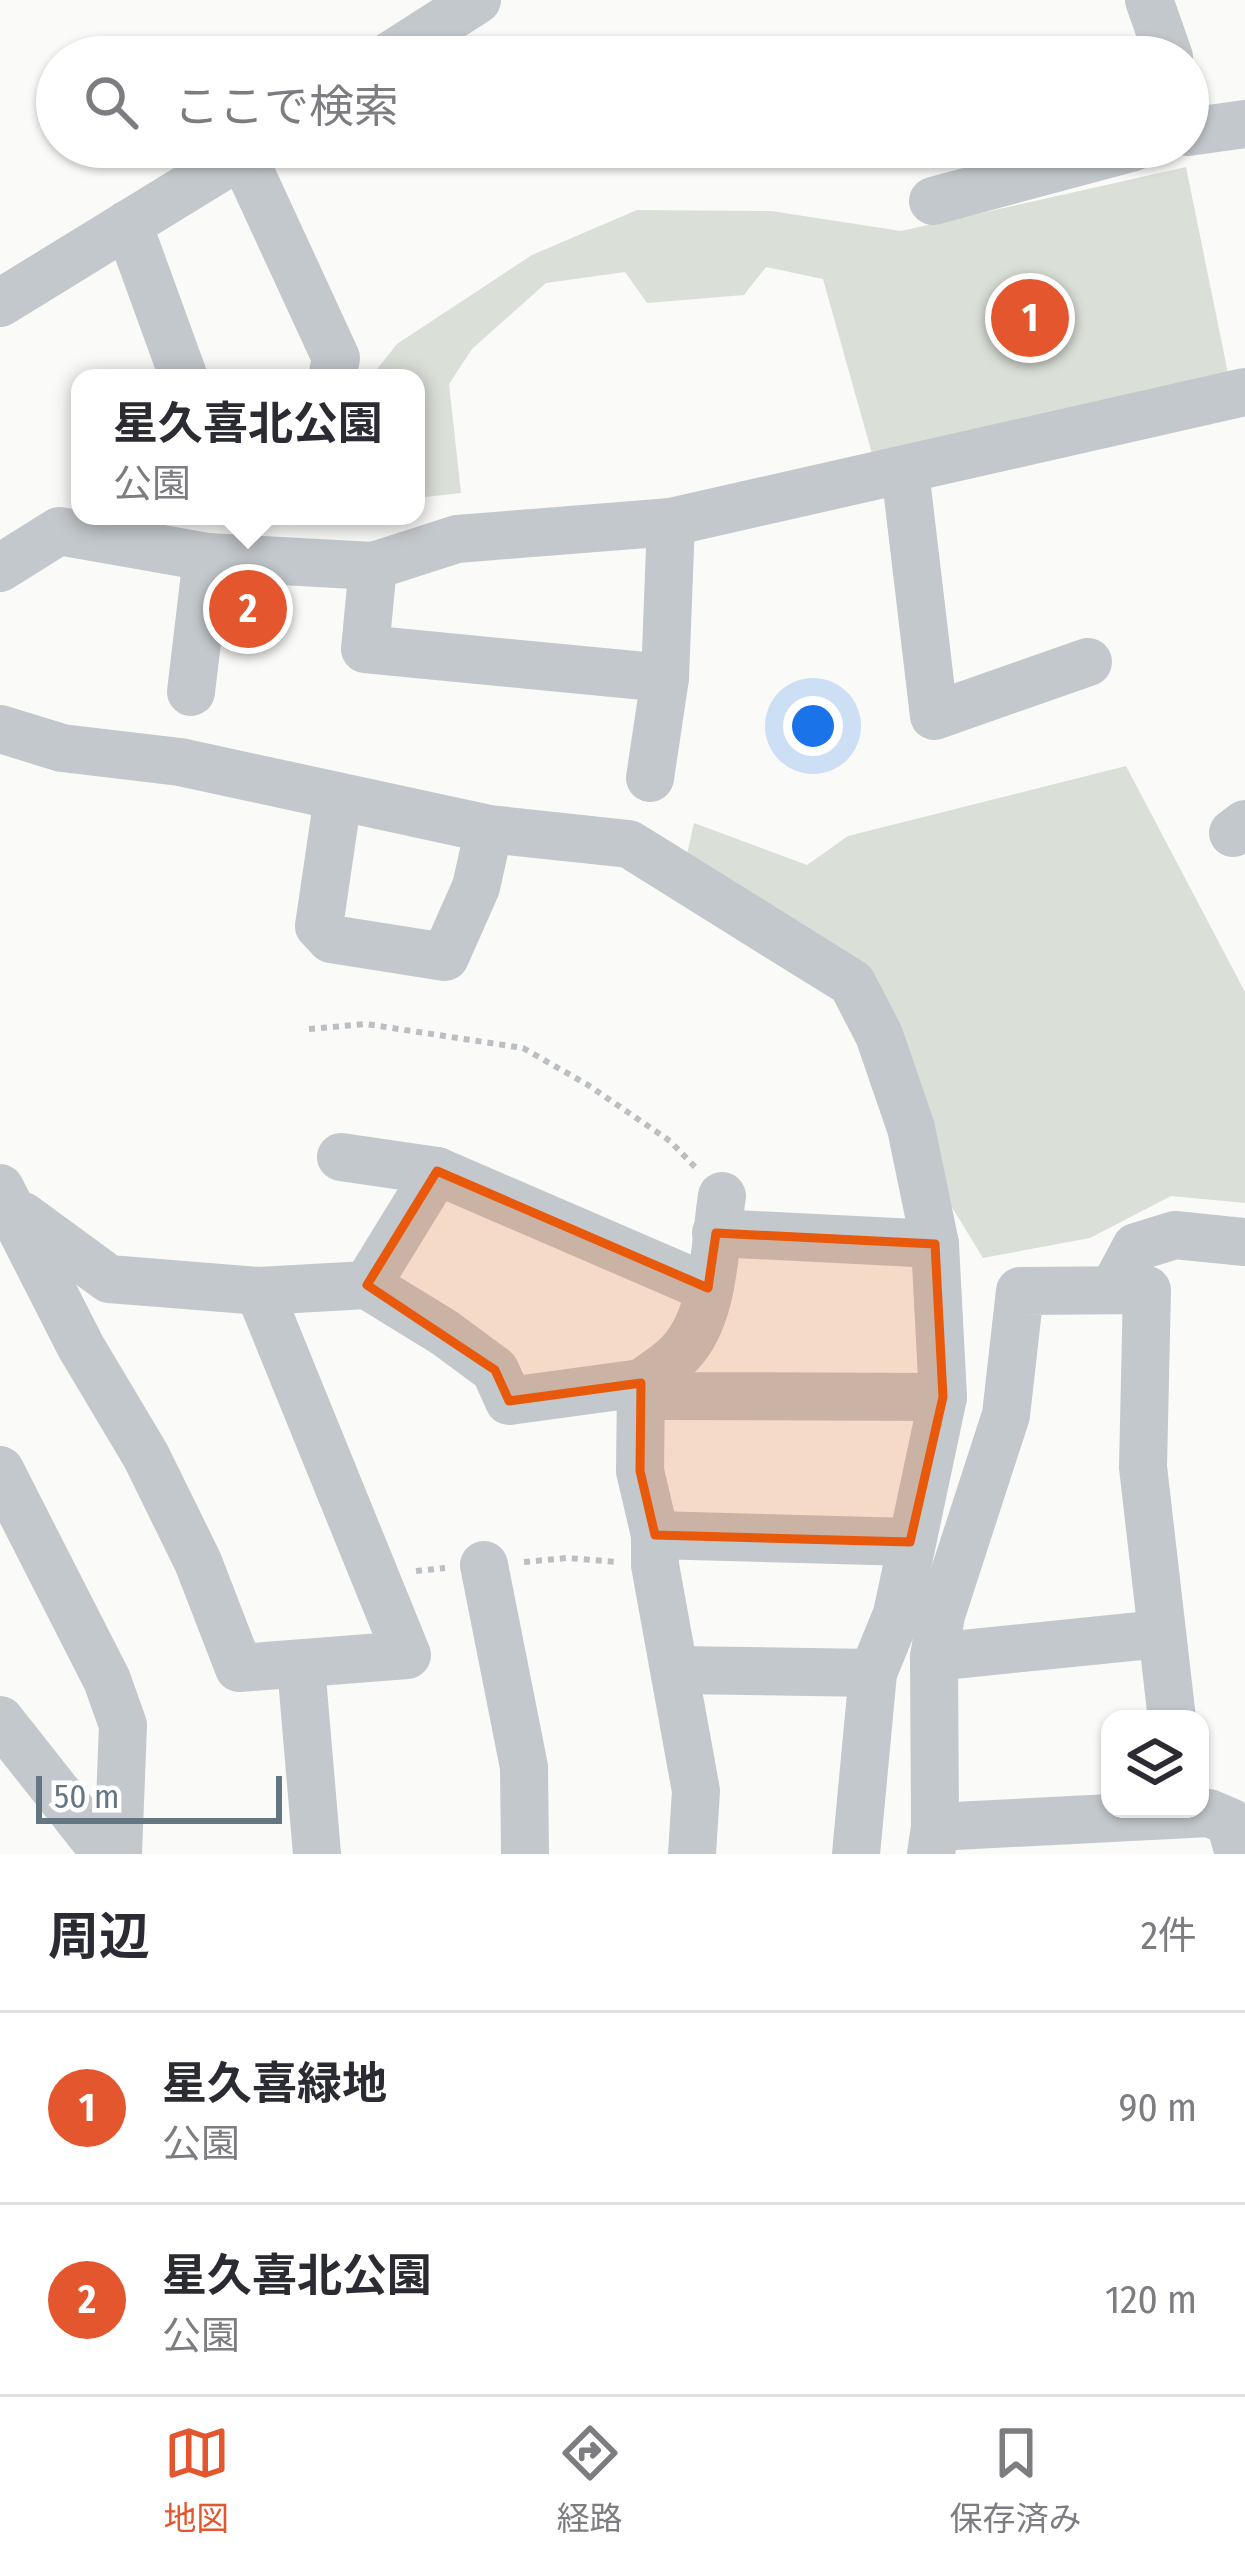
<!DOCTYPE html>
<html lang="ja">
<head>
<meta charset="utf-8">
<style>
	body { margin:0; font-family:"Fira Sans Condensed","Noto Sans JP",sans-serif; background:#f2f2f3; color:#2b2b33 }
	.controls { position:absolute; right:36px; bottom:36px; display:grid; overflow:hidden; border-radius:24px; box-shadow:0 3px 9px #0004 }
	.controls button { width:108px; height:108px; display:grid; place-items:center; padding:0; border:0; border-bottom:3px solid #e1e1e2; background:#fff; color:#2b2b33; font:60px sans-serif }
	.scale { position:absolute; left:36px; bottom:30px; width:246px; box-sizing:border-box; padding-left:12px; border:6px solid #657683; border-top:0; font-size:33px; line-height:42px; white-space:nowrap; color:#657683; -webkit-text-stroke:9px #fff; paint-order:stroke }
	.you { position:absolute; left:813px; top:726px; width:42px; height:42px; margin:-30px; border:9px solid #fff; border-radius:50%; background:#1a73e8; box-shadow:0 0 0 18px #1a73e833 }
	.badge { display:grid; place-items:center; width:78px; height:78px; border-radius:50%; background:#e4572e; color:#fff; font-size:39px; font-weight:700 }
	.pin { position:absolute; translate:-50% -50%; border:6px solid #fff; box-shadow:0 3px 12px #0006 }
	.popup { position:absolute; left:71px; top:369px; width:354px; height:156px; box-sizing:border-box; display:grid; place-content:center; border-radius:24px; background:#fff; filter:drop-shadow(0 3px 9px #0005); font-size:39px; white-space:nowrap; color:#7c7c81 }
	.popup b { font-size:45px; color:#2b2b33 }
	.popup::after { content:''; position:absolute; left:50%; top:100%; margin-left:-24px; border:24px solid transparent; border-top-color:#fff }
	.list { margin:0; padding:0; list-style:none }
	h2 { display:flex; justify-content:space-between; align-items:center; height:156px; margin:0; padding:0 48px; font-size:51px }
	h2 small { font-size:39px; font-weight:400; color:#7c7c81 }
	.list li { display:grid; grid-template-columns:78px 1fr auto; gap:36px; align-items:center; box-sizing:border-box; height:192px; padding:0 48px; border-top:3px solid #e1e1e2 }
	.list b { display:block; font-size:45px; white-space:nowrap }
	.list p { margin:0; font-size:39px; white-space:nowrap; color:#7c7c81 }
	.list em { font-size:39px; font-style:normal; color:#7c7c81 }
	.icon { flex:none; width:66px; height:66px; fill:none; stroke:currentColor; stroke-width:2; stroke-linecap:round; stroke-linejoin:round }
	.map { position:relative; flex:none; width:1245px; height:1854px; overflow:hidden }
	.search { position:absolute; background:#fff; box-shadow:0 3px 9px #0004; left:36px; right:36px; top:36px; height:132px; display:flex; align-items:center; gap:30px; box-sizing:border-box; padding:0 42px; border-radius:66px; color:#7c7c81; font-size:45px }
	.sheet { height:540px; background:#fff }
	nav { display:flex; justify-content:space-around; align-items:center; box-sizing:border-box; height:168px; border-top:3px solid #e1e1e2; background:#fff; font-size:33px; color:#7c7c81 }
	nav a { display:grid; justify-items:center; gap:6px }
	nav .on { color:#e4572e }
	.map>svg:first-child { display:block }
	.green { fill:#dadfd7 }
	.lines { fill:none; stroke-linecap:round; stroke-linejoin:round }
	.path { stroke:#bbbfc2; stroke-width:6; stroke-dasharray:6 6; stroke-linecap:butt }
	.minor { stroke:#c3c8cc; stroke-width:48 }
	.marked { fill:#e8590c; fill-opacity:0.2; stroke:#e8590c; stroke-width:9; stroke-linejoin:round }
</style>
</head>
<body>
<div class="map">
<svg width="1245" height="1854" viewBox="0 0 1245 1854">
	<rect width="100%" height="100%" fill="#fafaf8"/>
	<!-- green -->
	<g class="green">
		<polygon points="1186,167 1231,388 876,468 823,279 766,267 744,295 647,303 625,272 546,283 472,349 449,384 461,493 416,498 416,378 370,378 397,344 532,255 637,210 771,211 901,231"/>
		<polygon points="225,572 286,578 282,640 210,633"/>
		<polygon points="1126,766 1245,992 1245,1203 1171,1196 1090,1238 983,1258 900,1122 856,972 683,872 694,823 807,865 848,836"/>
	</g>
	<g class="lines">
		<!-- path -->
		<g class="path">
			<polyline points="309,1029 366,1024 523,1048 588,1085 670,1141 695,1167"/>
			<polyline points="524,1562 567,1558 618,1562"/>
			<polyline points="416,1571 445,1568"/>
		</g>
		<!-- minor -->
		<g class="minor">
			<polyline points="1149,0 1169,57"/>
			<polyline points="388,57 477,0"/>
			<polyline points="1188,132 1245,124"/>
			<polyline points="242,154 336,358 332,378"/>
			<polyline points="933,201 1134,147"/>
			<polyline points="128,224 184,378"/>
			<polyline points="0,303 254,147"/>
			<polyline points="905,471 934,716 1088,662"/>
			<polyline points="373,566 365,649 665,678"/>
			<polyline points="0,568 59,531 207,557 373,566 457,539 671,522 1245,392"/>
			<polyline points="191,692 207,557"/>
			<polyline points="0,729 62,748 180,762 489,829 629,844 852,983 879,1035 911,1128 935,1244 943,1397 897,1614 873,1673 856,1854"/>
			<polyline points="650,778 665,678 671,522"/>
			<polyline points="338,797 319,926 331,939 445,957 476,887 489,829"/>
			<polyline points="1233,833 1245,824"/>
			<polyline points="341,1157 437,1171 708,1288"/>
			<polyline points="0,1188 81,1347 146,1456 198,1562 239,1668 407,1655 259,1291"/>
			<polyline points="23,1216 109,1279 259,1291 367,1285 445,1333 495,1370 509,1401 641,1383 666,1396 943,1397"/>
			<polyline points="716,1233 935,1244"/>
			<polyline points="367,1285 437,1171"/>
			<polyline points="1113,1290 1136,1247 1175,1235 1245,1242"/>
			<polyline points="0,1470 107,1680 123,1725 118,1854"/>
			<polyline points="655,1535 910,1542"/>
			<polyline points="484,1565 524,1767 525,1854"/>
			<polyline points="934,1657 1160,1634"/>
			<polyline points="301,1666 317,1854"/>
			<polyline points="675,1670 873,1673"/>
			<polyline points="0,1720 106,1854"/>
			<polyline points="935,1827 1209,1813 1230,1822 1239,1854"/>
			<path d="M 692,1854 L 696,1791 L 655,1565 L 655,1535 L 640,1471 L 641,1383 C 654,1374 669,1365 680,1353 C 716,1315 714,1246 722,1196"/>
			<polyline points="931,1854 935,1827 934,1657 941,1615 1006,1415 1020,1291 1147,1290 1143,1467 1172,1719"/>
		</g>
	</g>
	<!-- marked area -->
	<path class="marked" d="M 437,1171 L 708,1288 L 716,1233 L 935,1244 L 943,1397 L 910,1542 L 655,1535 L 640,1471 L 641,1383 L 509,1401 L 495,1370 L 367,1285 Z"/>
</svg>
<div class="controls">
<button><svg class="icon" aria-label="layers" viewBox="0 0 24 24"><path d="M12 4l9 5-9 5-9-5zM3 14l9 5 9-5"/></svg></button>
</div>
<div class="scale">50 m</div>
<div class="you"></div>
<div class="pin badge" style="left:1030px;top:318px">1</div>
<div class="pin badge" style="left:248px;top:609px">2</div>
<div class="popup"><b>星久喜北公園</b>公園</div>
<div class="search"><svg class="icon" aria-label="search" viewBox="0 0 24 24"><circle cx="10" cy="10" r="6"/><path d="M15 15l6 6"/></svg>ここで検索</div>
</div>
<section class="sheet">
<h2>周辺<small>2件</small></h2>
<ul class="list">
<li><span class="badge">1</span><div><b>星久喜緑地</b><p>公園</p></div><em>90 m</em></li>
<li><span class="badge">2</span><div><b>星久喜北公園</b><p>公園</p></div><em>120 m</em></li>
</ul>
</section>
<nav>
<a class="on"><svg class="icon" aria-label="map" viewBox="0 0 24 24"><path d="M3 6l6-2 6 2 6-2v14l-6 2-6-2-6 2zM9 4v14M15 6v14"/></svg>地図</a>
<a><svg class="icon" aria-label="directions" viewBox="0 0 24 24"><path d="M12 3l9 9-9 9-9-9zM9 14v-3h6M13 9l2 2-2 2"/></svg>経路</a>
<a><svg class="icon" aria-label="saved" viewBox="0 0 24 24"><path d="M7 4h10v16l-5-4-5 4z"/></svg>保存済み</a>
</nav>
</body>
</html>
